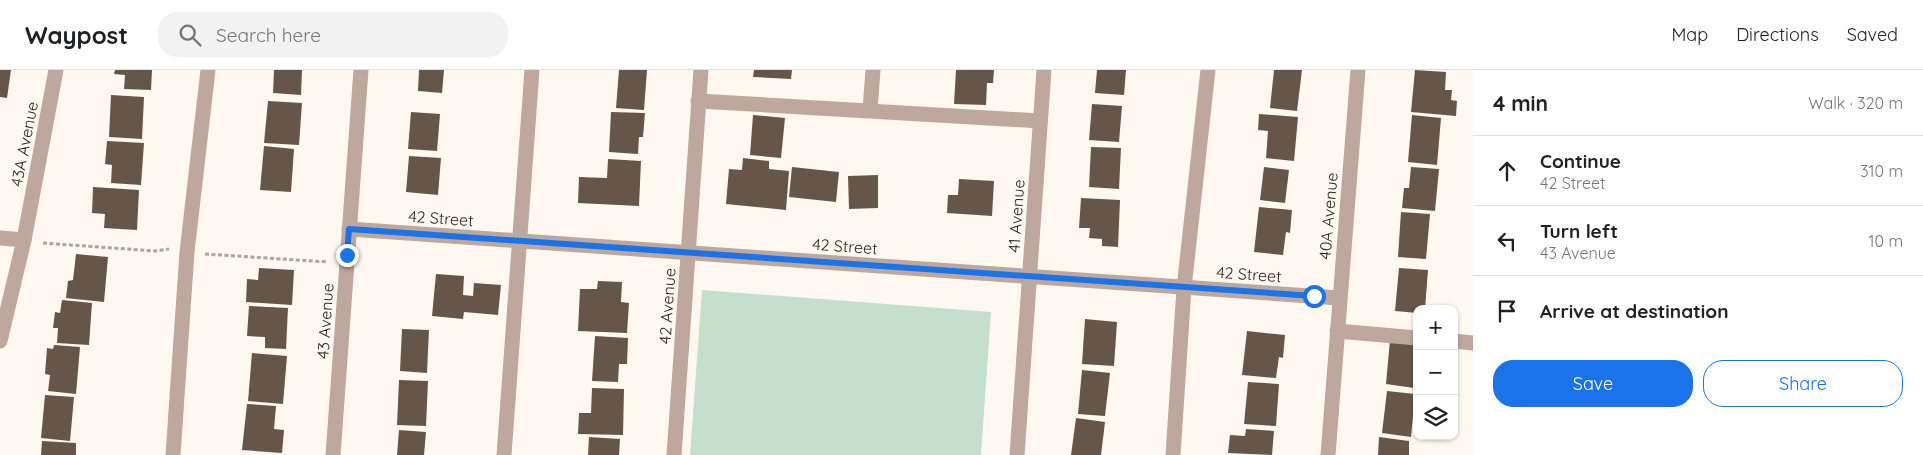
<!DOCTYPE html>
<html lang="en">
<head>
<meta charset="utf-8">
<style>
	body { margin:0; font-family:Quicksand,sans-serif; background:#f2f2f2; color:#202124 }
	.controls { position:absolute; right:15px; bottom:15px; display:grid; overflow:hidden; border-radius:10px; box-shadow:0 1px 4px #0004 }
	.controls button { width:45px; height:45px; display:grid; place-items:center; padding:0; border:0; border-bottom:1px solid #e0e0e0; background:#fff; color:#202124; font:25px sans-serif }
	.stop { position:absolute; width:15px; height:15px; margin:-11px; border:4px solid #1a73e8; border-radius:50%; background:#fff }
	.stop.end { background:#1a73e8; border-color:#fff; box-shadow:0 1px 5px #0008 }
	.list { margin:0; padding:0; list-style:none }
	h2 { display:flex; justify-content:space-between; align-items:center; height:65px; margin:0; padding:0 20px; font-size:21px }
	h2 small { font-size:16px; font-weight:400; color:#757577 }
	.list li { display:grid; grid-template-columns:32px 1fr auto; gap:15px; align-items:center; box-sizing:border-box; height:70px; padding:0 20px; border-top:1px solid #e0e0e0 }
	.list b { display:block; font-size:19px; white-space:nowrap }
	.list p { margin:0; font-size:16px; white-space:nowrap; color:#757577 }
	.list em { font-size:16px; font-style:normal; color:#757577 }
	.actions { display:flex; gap:10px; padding:15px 20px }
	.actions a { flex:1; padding:11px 0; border:1px solid #1a73e8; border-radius:20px; text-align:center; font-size:18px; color:#1a73e8 }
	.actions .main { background:#1a73e8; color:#fff }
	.icon { flex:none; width:28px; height:28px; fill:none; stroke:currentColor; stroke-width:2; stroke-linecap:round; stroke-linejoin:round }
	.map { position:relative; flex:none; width:1473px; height:385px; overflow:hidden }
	header { display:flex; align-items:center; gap:30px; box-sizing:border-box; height:70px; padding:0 25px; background:#fff; border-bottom:1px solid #e0e0e0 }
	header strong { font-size:24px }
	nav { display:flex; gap:28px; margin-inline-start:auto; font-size:18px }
	.search { width:350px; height:45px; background:#f2f2f2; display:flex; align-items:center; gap:12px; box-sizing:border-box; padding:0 18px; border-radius:20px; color:#757577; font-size:19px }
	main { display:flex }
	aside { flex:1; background:#fff }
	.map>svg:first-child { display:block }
	.green { fill:#c4e0cb }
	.building { fill:#66564a }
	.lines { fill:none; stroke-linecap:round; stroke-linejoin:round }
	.path { stroke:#aca59f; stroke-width:3; stroke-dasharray:4 2.5; stroke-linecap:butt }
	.minor { stroke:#bea89d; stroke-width:15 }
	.route { stroke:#1a73e8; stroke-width:6 }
	.labels { text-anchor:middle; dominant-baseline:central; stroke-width:5; stroke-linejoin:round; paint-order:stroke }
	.street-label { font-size:16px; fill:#231d17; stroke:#fff8f1 }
</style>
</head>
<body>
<header>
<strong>Waypost</strong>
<div class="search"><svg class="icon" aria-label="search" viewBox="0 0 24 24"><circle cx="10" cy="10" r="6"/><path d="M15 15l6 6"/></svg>Search here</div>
<nav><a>Map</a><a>Directions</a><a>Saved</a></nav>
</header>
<main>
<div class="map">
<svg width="1473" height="385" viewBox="0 0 1473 385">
	<rect width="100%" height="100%" fill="#fff8f1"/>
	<!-- green -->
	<polygon class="green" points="702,220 991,242 981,385 690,385"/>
	<!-- building -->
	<g class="building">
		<polygon points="0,0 11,0 7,28 0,27"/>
		<polygon points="115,0 152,0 151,20 124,19 125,5 114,4"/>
		<polygon points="274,0 302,0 301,25 273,23"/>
		<polygon points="419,0 444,0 442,23 418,21"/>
		<polygon points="619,0 647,0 644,40 616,38"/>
		<polygon points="754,0 792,0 791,9 753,7"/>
		<polygon points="956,0 994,0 993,13 987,13 986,35 954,34"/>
		<polygon points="1097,0 1126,0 1124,25 1095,23"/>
		<polygon points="1274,0 1302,0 1297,41 1270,38"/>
		<polygon points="1415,0 1446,2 1445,20 1452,20 1451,30 1457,31 1456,46 1411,42"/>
		<polygon points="111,25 144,27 142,69 109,67"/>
		<polygon points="268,31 302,33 299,75 264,73"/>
		<polygon points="1092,34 1122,36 1119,72 1089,70"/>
		<polygon points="411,42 440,44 437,81 408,79"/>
		<polygon points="611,42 645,43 643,67 639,67 638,84 609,82"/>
		<polygon points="1259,44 1298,47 1294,91 1266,88 1268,61 1258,60"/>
		<polygon points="753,45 785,48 781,88 750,85"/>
		<polygon points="1412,45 1441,48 1437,95 1408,92"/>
		<polygon points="107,71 144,73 141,115 111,113 112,95 105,94"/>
		<polygon points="264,76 294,79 291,122 260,120"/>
		<polygon points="1091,77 1121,78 1119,119 1089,117"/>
		<polygon points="409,86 441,88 438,125 406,122"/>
		<polygon points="743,88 769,91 769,99 789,101 786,140 726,134 729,99 742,100"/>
		<polygon points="608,89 641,91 639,136 578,133 579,107 607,108"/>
		<polygon points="792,97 839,102 836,132 789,127"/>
		<polygon points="1264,97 1289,100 1285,133 1260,130"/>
		<polygon points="1411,97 1439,99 1435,141 1402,138 1404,118 1409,118"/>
		<polygon points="878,105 878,138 849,139 848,106"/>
		<polygon points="959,109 994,111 992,146 947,143 948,125 958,125"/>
		<polygon points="93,117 139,120 137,160 104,158 105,144 92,143"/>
		<polygon points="1081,128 1120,130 1118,177 1102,176 1102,169 1089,168 1090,158 1079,158"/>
		<polygon points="1259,137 1292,140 1290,163 1286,162 1283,185 1254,182"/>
		<polygon points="1401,142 1430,144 1426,189 1398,187"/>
		<polygon points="76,184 108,187 104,232 66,228 68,211 73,210"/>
		<polygon points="259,198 294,200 292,235 246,232 247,209 258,210"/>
		<polygon points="1399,198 1428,200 1425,239 1417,239 1417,243 1395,241"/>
		<polygon points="436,204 464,206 463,225 473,226 474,213 501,215 498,245 464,242 463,249 432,246"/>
		<polygon points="598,211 622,212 621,232 629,233 627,263 578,261 580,219 597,219"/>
		<polygon points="62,230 92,233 89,275 57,273 58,258 53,258 55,242 60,243"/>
		<polygon points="249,236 288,238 286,279 265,278 265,267 247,266"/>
		<polygon points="1085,249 1117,252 1114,296 1082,294"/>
		<polygon points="402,259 429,260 427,303 400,301"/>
		<polygon points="1247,261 1285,265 1283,288 1279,287 1276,308 1242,305"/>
		<polygon points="595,266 628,268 627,294 619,294 618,312 592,311"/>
		<polygon points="1390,270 1417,274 1414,318 1386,314"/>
		<polygon points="54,275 80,277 76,324 48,321 50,305 45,304 47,278 53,279"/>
		<polygon points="252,283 287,286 283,334 248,331"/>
		<polygon points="1082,300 1110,303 1105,346 1078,344"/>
		<polygon points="399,310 428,311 426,356 397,355"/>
		<polygon points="1248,312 1279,314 1276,356 1244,354"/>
		<polygon points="592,318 624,319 623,365 578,364 579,343 591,343"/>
		<polygon points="1387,321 1415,324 1411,367 1382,363"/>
		<polygon points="45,325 74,327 70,371 41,368"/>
		<polygon points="247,334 276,336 274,359 284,360 282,383 242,380"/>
		<polygon points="1076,348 1105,352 1101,385 1071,385"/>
		<polygon points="1246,359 1274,361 1272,385 1228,383 1230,365 1245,366"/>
		<polygon points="399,360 426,362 424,385 397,385"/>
		<polygon points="589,367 620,369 619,385 588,385"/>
		<polygon points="1379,367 1409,371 1409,385 1378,385"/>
		<polygon points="42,371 76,373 76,385 41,385"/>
	</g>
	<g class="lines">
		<!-- path -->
		<g class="path">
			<polyline points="43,173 155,181 169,179"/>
			<polyline points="205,184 328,192"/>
		</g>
		<!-- minor -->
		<g class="minor">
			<polyline points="698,31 1040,51"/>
			<polyline points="870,40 873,0"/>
			<polyline points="349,159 1339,228"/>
			<polyline points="0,168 24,170"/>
			<polyline points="1337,261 1417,268"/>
			<polyline points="0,271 24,170 56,0"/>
			<polyline points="1454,271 1473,273"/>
			<polyline points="173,385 187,182 208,0"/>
			<polyline points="333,385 361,0"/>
			<polyline points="504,385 532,0"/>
			<polyline points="674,385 701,0"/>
			<polyline points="1017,385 1044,0"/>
			<polyline points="1173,385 1184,218 1208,0"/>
			<polyline points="1328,385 1358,0"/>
		</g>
	</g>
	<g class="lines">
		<!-- route -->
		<polyline class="route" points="347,185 349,159 1314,226"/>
	</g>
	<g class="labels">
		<!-- street labels -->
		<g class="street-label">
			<text transform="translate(24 74) rotate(-79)">43A Avenue</text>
			<text transform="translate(1016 146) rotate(-86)">41 Avenue</text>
			<text transform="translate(1328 146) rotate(-85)">40A Avenue</text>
			<text transform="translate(441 148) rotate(4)">42 Street</text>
			<text transform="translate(845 176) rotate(4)">42 Street</text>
			<text transform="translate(1249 204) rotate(4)">42 Street</text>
			<text transform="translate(667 236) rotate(-86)">42 Avenue</text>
			<text transform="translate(325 251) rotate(-86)">43 Avenue</text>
		</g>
	</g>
</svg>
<div class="controls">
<button>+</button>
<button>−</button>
<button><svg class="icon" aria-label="layers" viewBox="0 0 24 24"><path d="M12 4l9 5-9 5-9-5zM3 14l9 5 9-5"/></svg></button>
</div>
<div class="stop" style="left:1314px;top:226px"></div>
<div class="stop end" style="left:347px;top:185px"></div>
</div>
<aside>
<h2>4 min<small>Walk · 320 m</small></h2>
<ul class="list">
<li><svg class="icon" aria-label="ahead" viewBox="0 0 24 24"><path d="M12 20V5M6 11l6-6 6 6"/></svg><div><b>Continue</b><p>42 Street</p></div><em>310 m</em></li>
<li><svg class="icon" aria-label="left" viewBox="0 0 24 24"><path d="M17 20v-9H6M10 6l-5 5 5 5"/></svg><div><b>Turn left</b><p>43 Avenue</p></div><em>10 m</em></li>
<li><svg class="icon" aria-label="arrive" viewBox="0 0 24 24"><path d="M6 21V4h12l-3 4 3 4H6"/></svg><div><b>Arrive at destination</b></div></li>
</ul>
<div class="actions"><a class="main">Save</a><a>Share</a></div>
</aside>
</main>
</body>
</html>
